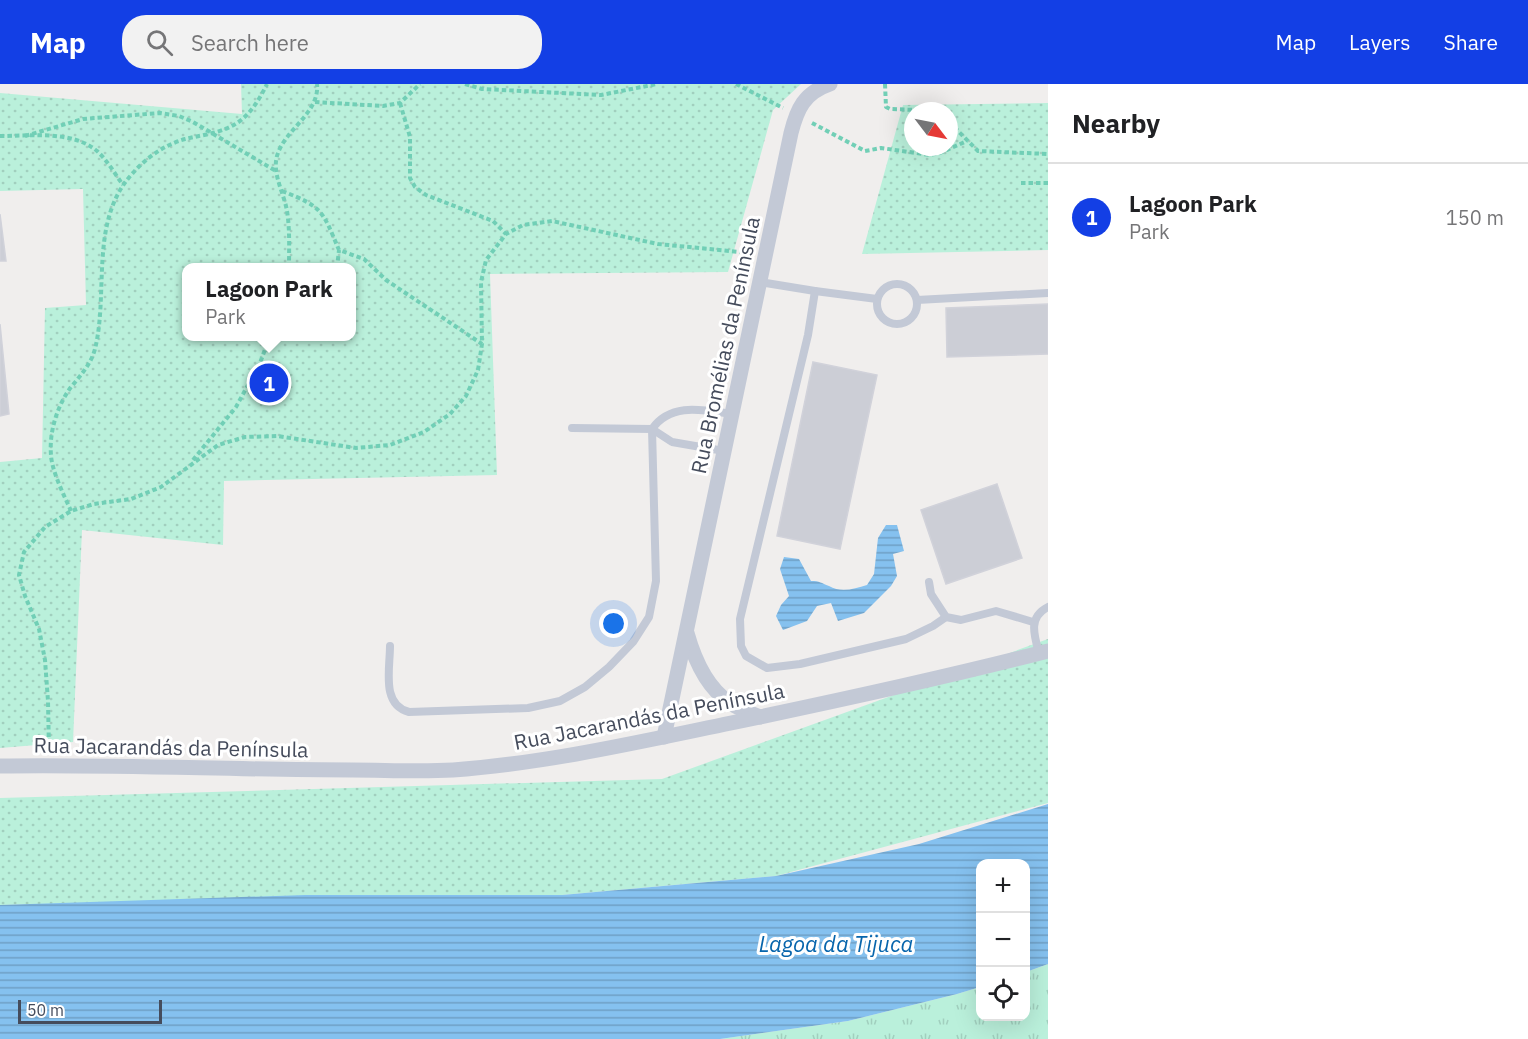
<!DOCTYPE html>
<html lang="en">
<head>
<meta charset="utf-8">
<style>
	body { margin:0; font-family:"IBM Plex Sans",sans-serif; background:#f2f2f2; color:#202124 }
	.controls { position:absolute; right:18px; bottom:18px; display:grid; overflow:hidden; border-radius:12px; box-shadow:0 6px 24px #0002 }
	.controls button { width:54px; height:54px; display:grid; place-items:center; padding:0; border:0; border-bottom:2px solid #e0e0e0; background:#fff; color:#202124; font:30px sans-serif }
	.compass { position:absolute; left:904px; top:18px; width:54px; height:54px; border-radius:50%; background:#fff; box-shadow:0 6px 24px #0002; rotate:122deg }
	.scale { position:absolute; left:18px; bottom:15px; width:144px; box-sizing:border-box; padding-left:6px; border:3px solid #454c5c; border-top:0; font-size:16px; line-height:21px; white-space:nowrap; color:#454c5c; -webkit-text-stroke:4px #fff; paint-order:stroke }
	.you { position:absolute; left:614px; top:540px; width:21px; height:21px; margin:-15px; border:4px solid #fff; border-radius:50%; background:#1a73e8; box-shadow:0 0 0 9px #1a73e833 }
	.badge { display:grid; place-items:center; width:39px; height:39px; border-radius:50%; background:#133fe5; color:#fff; font-size:20px; font-weight:700 }
	.pin { position:absolute; translate:-50% -50%; border:3px solid #fff; box-shadow:0 2px 6px #0006 }
	.popup { position:absolute; left:182px; top:179px; width:174px; height:78px; box-sizing:border-box; display:grid; place-content:center; border-radius:12px; background:#fff; filter:drop-shadow(0 2px 4px #0005); font-size:20px; white-space:nowrap; color:#757577 }
	.popup b { font-size:22px; color:#202124 }
	.popup::after { content:''; position:absolute; left:50%; top:100%; margin-left:-12px; border:12px solid transparent; border-top-color:#fff }
	.list { margin:0; padding:0; list-style:none }
	h2 { display:flex; justify-content:space-between; align-items:center; height:78px; margin:0; padding:0 24px; font-size:26px }
	h2 small { font-size:20px; font-weight:400; color:#757577 }
	.list li { display:grid; grid-template-columns:39px 1fr auto; gap:18px; align-items:center; box-sizing:border-box; height:108px; padding:0 24px; border-top:2px solid #e0e0e0 }
	.list b { display:block; font-size:22px; white-space:nowrap }
	.list p { margin:0; font-size:20px; white-space:nowrap; color:#757577 }
	.list em { font-size:20px; font-style:normal; color:#757577 }
	.icon { flex:none; width:33px; height:33px; fill:none; stroke:currentColor; stroke-width:2; stroke-linecap:round; stroke-linejoin:round }
	.map { position:relative; flex:none; width:1048px; height:955px; overflow:hidden }
	header { display:flex; align-items:center; gap:36px; box-sizing:border-box; height:84px; padding:0 30px; background:#133fe5; color:#fff }
	header strong { font-size:28px }
	nav { display:flex; gap:33px; margin-inline-start:auto; font-size:21px }
	.search { width:420px; height:54px; background:#f2f2f2; display:flex; align-items:center; gap:15px; box-sizing:border-box; padding:0 21px; border-radius:24px; color:#757577; font-size:22px }
	main { display:flex }
	aside { flex:1; background:#fff }
	.map>svg:first-child { display:block }
	.grass { fill:url(#grass-tufts) }
	.park { fill:url(#park-dots); fill-rule:evenodd }
	.water { fill:url(#water-rules) }
	.building { fill:#ccced6; stroke:#d1d2da; stroke-width:1.5 }
	.lines { fill:none; stroke-linecap:round; stroke-linejoin:round }
	.path { stroke:#71cfb6; stroke-width:4; stroke-dasharray:4.5 3; stroke-linecap:butt }
	.lane { stroke:#c3c9d6; stroke-width:8 }
	.street { stroke:#c3c9d6; stroke-width:15 }
	.labels { text-anchor:middle; dominant-baseline:central; stroke-width:6; stroke-linejoin:round; paint-order:stroke }
	.street-label { font-size:21px; fill:#454c5c; stroke:#fff }
	.water-label { font-size:22px; font-style:italic; fill:#0765ac; stroke:#fff }
</style>
</head>
<body>
<header>
<strong>Map</strong>
<div class="search"><svg class="icon" aria-label="search" viewBox="0 0 24 24"><circle cx="10" cy="10" r="6"/><path d="M15 15l6 6"/></svg>Search here</div>
<nav><a>Map</a><a>Layers</a><a>Share</a></nav>
</header>
<main>
<div class="map">
<svg width="1048" height="955" viewBox="0 0 1048 955">
	<defs>
		<pattern id="grass-tufts" width="24" height="20" patternUnits="userSpaceOnUse" patternTransform="scale(1.5)"><rect width="24" height="20" fill="#baf0db"/><path d="M3 7l-1-3M5 7V3M7 7l1-3M15 17l-1-3M17 17v-4M19 17l1-3" fill="none" stroke="#a1cfbe"/></pattern>
		<pattern id="park-dots" width="8" height="8" patternUnits="userSpaceOnUse" patternTransform="scale(1.5)"><rect width="8" height="8" fill="#baf0db"/><path d="M2 2h.1M6 6h.1" fill="none" stroke="#a1cfbe" stroke-width="1.8" stroke-linecap="round"/></pattern>
		<pattern id="water-rules" width="6" height="5" patternUnits="userSpaceOnUse" patternTransform="scale(1.5)"><rect width="6" height="5" fill="#85c1ef"/><path d="M0 2.5h6" fill="none" stroke="#6f9fc5"/></pattern>
	</defs>
	<rect width="100%" height="100%" fill="#f0eeed"/>
	<!-- grass -->
	<polygon class="grass" points="1048,880 1048,955 720,955 848,937 957,910 980,903 980,932 1026,932 1026,888"/>
	<!-- park -->
	<g class="park">
		<path d="M 241,0 L 801,0 L 773,26 L 728,188 L 490,190 L 497,391 L 224,397 L 223,461 L 82,446 L 73,658 L 0,664 L 0,378 L 42,374 L 45,224 L 86,221 L 83,105 L 0,107 L 0,9 L 242,30 ZM 186,184 L 352,184 L 352,252 L 186,252 Z"/>
		<path d="M 1048,19 L 1048,166 L 862,170 L 903,21 ZM 913,27 L 949,27 L 949,63 L 913,63 Z"/>
		<polygon points="1048,555 1048,719 776,792 562,811 0,821 0,714 662,695"/>
	</g>
	<!-- water -->
	<g class="water">
		<path d="M 886,441 L 897,441 L 904,467 L 893,470 L 897,492 L 891,502 L 864,529 L 838,537 L 831,519 L 817,522 L 807,537 L 783,546 L 776,532 L 781,521 L 789,512 L 780,485 L 784,473 L 799,475 L 811,497 C 820,497 821,499 829,502 C 841,509 854,505 867,501 L 874,490 L 878,454 Z"/>
		<polygon points="1048,720 1048,880 1026,888 1026,780 980,780 980,903 957,910 848,937 720,955 0,955 0,821 305,811 562,811 776,792 919,760"/>
	</g>
	<!-- building -->
	<g class="building">
		<polygon points="0,130 6,177 0,177"/>
		<polygon points="1048,220 1048,270 947,273 946,224"/>
		<polygon points="0,240 9,330 0,332"/>
		<polygon points="813,278 877,291 840,465 777,452"/>
		<polygon points="997,400 1022,474 946,500 921,426"/>
	</g>
	<g class="lines">
		<!-- path -->
		<g class="path">
			<polyline points="465,0 482,5 601,11 657,0"/>
			<polyline points="736,0 783,24"/>
			<polyline points="885,0 886,23 890,25 945,27"/>
			<polyline points="315,18 383,22 400,19 420,0"/>
			<polyline points="400,19 410,53 410,94 415,103 426,111 493,137 506,150"/>
			<polyline points="949,38 978,67 1048,70"/>
			<polyline points="812,39 865,67 881,64 930,71 940,69 967,57"/>
			<path d="M 0,52 C 30,52 72,46 97,67 C 107,76 115,90 123,101"/>
			<polyline points="25,52 83,35 160,29 179,32 193,38 276,87"/>
			<polyline points="1021,99 1048,99"/>
			<path d="M 282,107 C 323,123 322,126 339,166 L 364,175 L 386,196 L 482,260"/>
			<path d="M 289,184 C 289,165 290,146 287,127 C 284,109 272,90 277,72 C 284,46 320,29 317,0"/>
			<polyline points="337,184 339,166"/>
			<polyline points="193,376 236,323 260,279 270,252"/>
			<path d="M 71,427 C 64,411 52,388 51,371 C 49,348 57,322 71,303 C 81,291 91,280 95,265 C 109,208 89,137 132,90 C 146,74 164,61 185,55 C 202,51 222,49 237,39 C 251,30 260,14 267,0"/>
			<polyline points="49,668 48,617 45,576 39,545 25,512 19,491 24,468 45,443 71,427 94,420 131,415 161,403 218,361 245,353 277,352 356,364 390,361 424,348 450,330 466,312 478,286 482,260 481,198 486,176 506,150 523,141 552,137 658,160 750,169"/>
		</g>
		<!-- lane -->
		<g class="lane">
			<polyline points="760,198 815,207"/>
			<circle cx="897" cy="220" r="20"/>
			<polyline points="877,215 815,207 808,251 740,535 741,562 746,572 767,584 800,580 906,555 933,542 946,533"/>
			<polyline points="917,216 1048,209"/>
			<polyline points="572,344 652,345 672,358 724,367"/>
			<polyline points="929,498 931,510 946,533 961,536 996,527 1033,538"/>
			<path d="M 390,562 C 390,585 381,621 409,628 L 528,624 L 560,617 L 585,603 L 609,583 L 633,558 L 649,533 L 656,497 L 652,345 C 671,318 703,326 732,330"/>
			<path d="M 1039,569 C 1034,551 1028,533 1048,523"/>
		</g>
		<!-- street -->
		<g class="street">
			<path d="M 687,549 C 694,574 707,604 730,619 C 739,625 751,629 760,633"/>
			<path d="M 664,653 L 791,49 C 797,25 804,9 830,0"/>
			<path d="M 0,682 C 117,680 234,686 352,686 C 385,686 419,688 453,686 C 547,679 639,658 731,639 C 837,617 943,594 1048,567"/>
		</g>
	</g>
	<g class="labels">
		<!-- street labels -->
		<g class="street-label">
			<text transform="translate(725 261) rotate(-78)">Rua Bromélias da Península</text>
			<text transform="translate(649 632) rotate(-11)">Rua Jacarandás da Península</text>
			<text transform="translate(171 663) rotate(1)">Rua Jacarandás da Península</text>
		</g>
		<!-- water labels -->
		<g class="water-label">
			<text x="836" y="859">Lagoa da Tijuca</text>
		</g>
	</g>
</svg>
<div class="controls">
<button>+</button>
<button>−</button>
<button><svg class="icon" aria-label="locate" viewBox="0 0 24 24"><circle cx="12" cy="12" r="6"/><path d="M12 2v4M12 18v4M2 12h4M18 12h4"/></svg></button>
</div>
<svg class="compass" viewBox="-18 -18 36 36"><path d="M0-13l5 13h-10z" fill="#e53935"/><path d="M0 13l5-13h-10z" fill="#757577"/></svg>
<div class="scale">50 m</div>
<div class="you"></div>
<div class="pin badge" style="left:269px;top:299px">1</div>
<div class="popup"><b>Lagoon Park</b>Park</div>
</div>
<aside>
<h2>Nearby<small></small></h2>
<ul class="list">
<li><span class="badge">1</span><div><b>Lagoon Park</b><p>Park</p></div><em>150 m</em></li>
</ul>
</aside>
</main>
</body>
</html>
